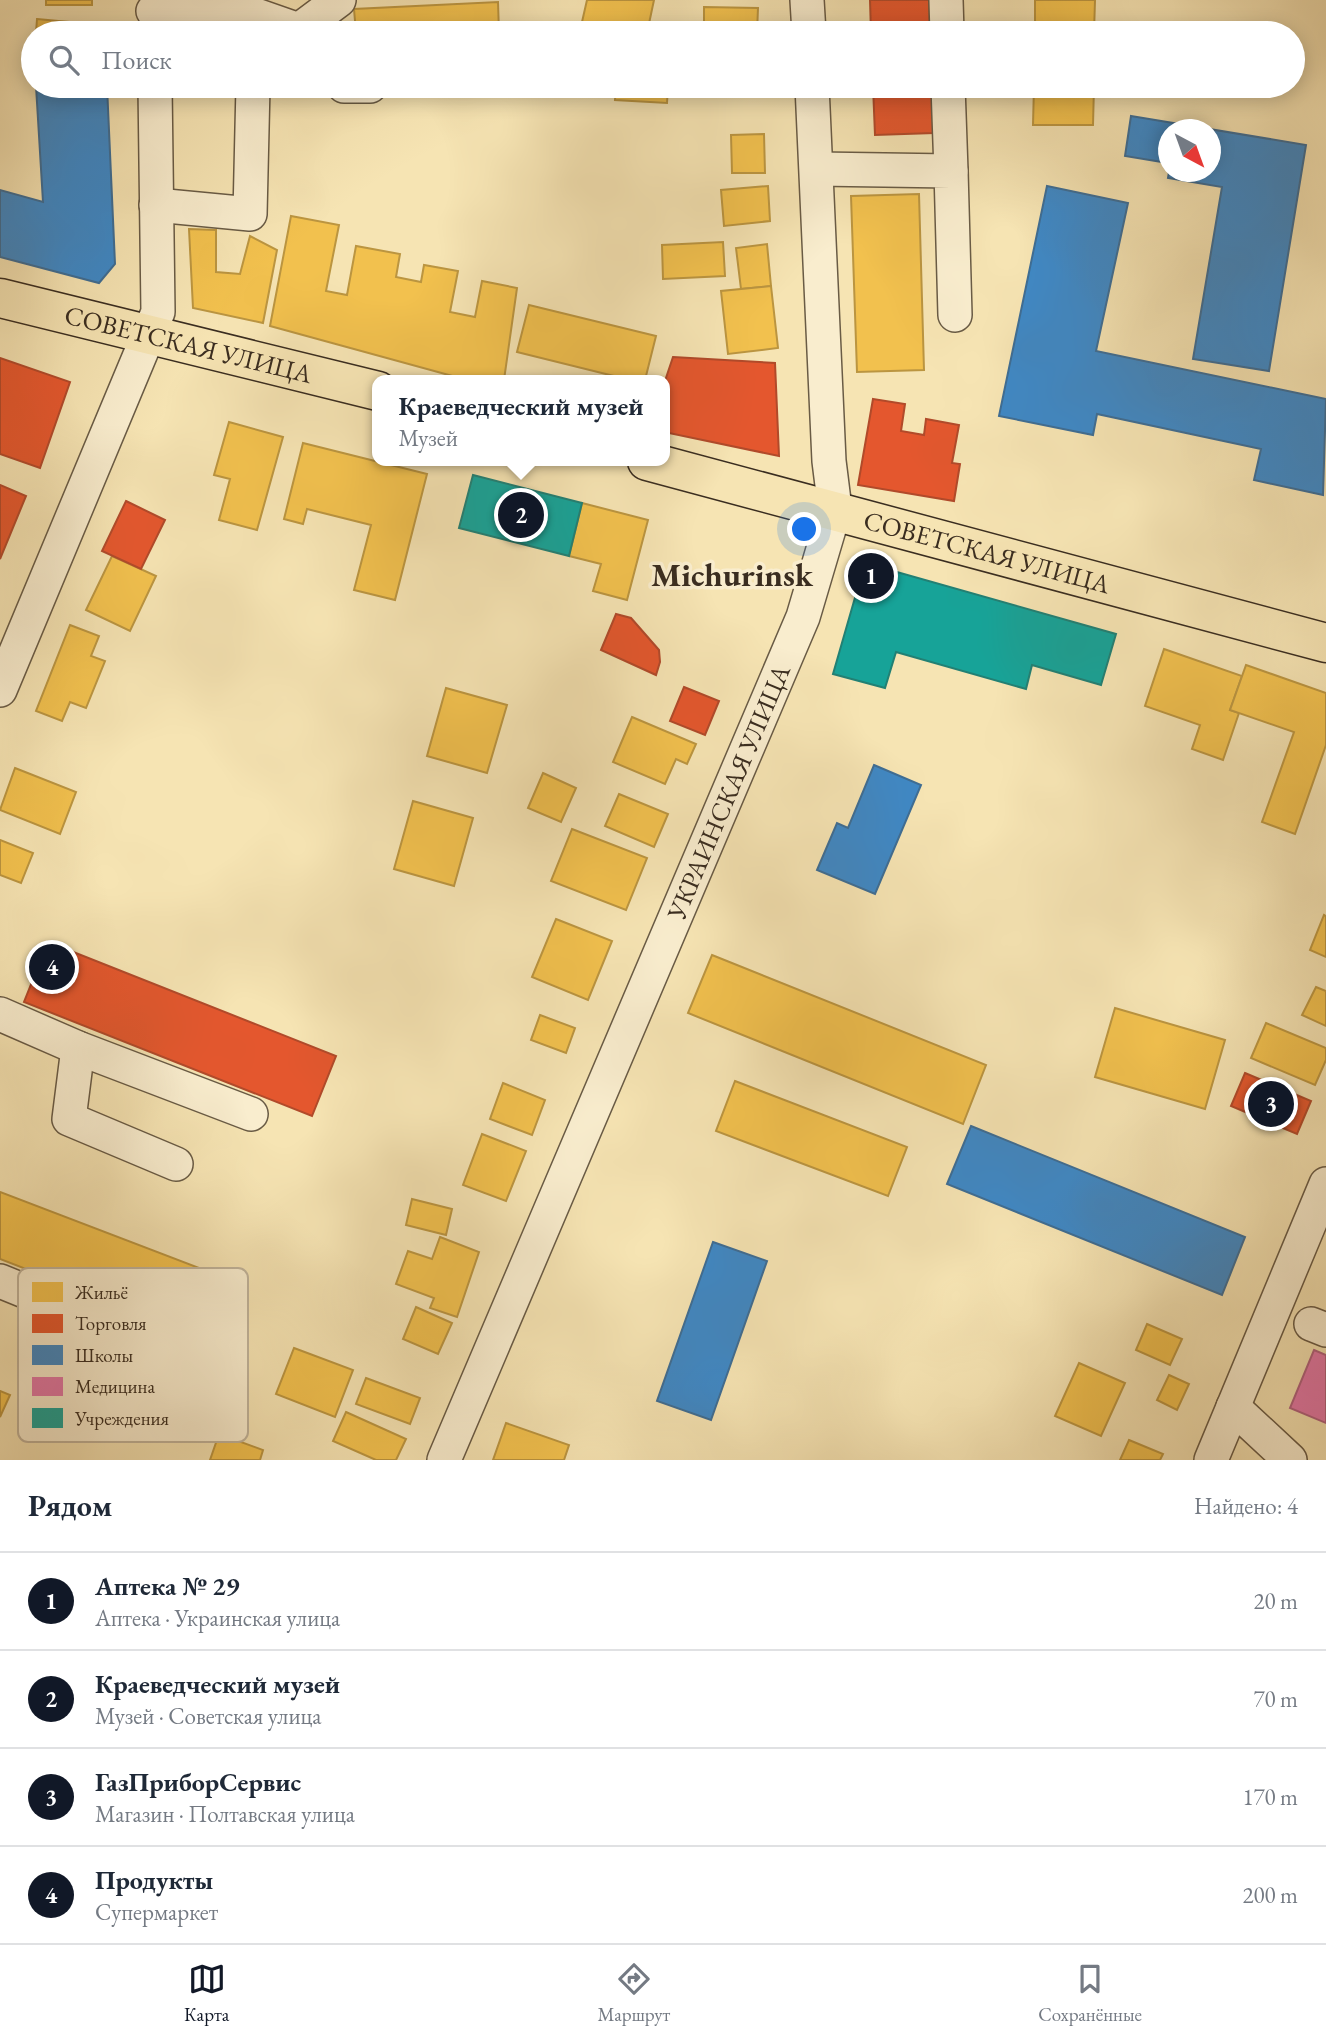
<!DOCTYPE html>
<html lang="ru">
<head>
<meta charset="utf-8">
<style>
	body { margin:0; font-family:"EB Garamond",serif; background:#f6f6f7; color:#1f2937 }
	.compass { position:absolute; left:1158px; top:119px; width:63px; height:63px; border-radius:50%; background:#fff; box-shadow:0 4px 18px #0003; rotate:139deg }
	.you { position:absolute; left:805px; top:530px; width:24px; height:24px; margin:-18px; border:5px solid #fff; border-radius:50%; background:#1a73e8; box-shadow:0 0 0 10px #1a73e833 }
	.badge { display:grid; place-items:center; width:46px; height:46px; border-radius:50%; background:#111827; color:#fff; font-size:23px; font-weight:700 }
	.pin { position:absolute; translate:-50% -50%; border:4px solid #fff; box-shadow:0 2px 7px #0006 }
	.popup { position:absolute; left:372px; top:375px; width:298px; height:91px; box-sizing:border-box; display:grid; place-content:center; border-radius:14px; background:#fff; filter:drop-shadow(0 2px 5px #0005); font-size:23px; white-space:nowrap; color:#747a83 }
	.popup b { font-size:26px; color:#1f2937 }
	.popup::after { content:''; position:absolute; left:50%; top:100%; margin-left:-14px; border:14px solid transparent; border-top-color:#fff }
	.list { margin:0; padding:0; list-style:none }
	h2 { display:flex; justify-content:space-between; align-items:center; height:91px; margin:0; padding:0 28px; font-size:30px }
	h2 small { font-size:23px; font-weight:400; color:#747a83 }
	.list li { display:grid; grid-template-columns:46px 1fr auto; gap:21px; align-items:center; box-sizing:border-box; height:98px; padding:0 28px; border-top:2px solid #e0e1e3 }
	.list b { display:block; font-size:26px; white-space:nowrap }
	.list p { margin:0; font-size:23px; white-space:nowrap; color:#747a83 }
	.list em { font-size:23px; font-style:normal; color:#747a83 }
	.icon { flex:none; width:38px; height:38px; fill:none; stroke:currentColor; stroke-width:2; stroke-linecap:round; stroke-linejoin:round }
	.map { position:relative; flex:none; width:1326px; height:1460px; overflow:hidden }
	.search { position:absolute; background:#fff; box-shadow:0 4px 18px #0003; left:21px; right:21px; top:21px; height:77px; display:flex; align-items:center; gap:18px; box-sizing:border-box; padding:0 24px; border-radius:38px; color:#747a83; font-size:26px }
	.sheet { height:483px; background:#fff }
	nav { display:flex; justify-content:space-around; align-items:center; box-sizing:border-box; height:98px; border-top:2px solid #e0e1e3; background:#fff; font-size:19px; color:#747a83 }
	nav a { display:grid; justify-items:center; gap:4px }
	nav .on { color:#111827 }
	.map>svg:first-child { display:block }
	.homes { fill:#f2c14e; stroke:#bb9540; stroke-width:2 }
	.shops { fill:#e4572e; stroke:#b14a2a; stroke-width:2 }
	.schools { fill:#3f88c5; stroke:#3e6d94; stroke-width:2 }
	.health { fill:#e377a8; stroke:#b0617f; stroke-width:2 }
	.public { fill:#17a398; stroke:#228074; stroke-width:2 }
	.lines { fill:none; stroke-linecap:round; stroke-linejoin:round }
	.minor-casing { stroke:#695b45; stroke-width:36 }
	.major-casing { stroke:#3a2d20; stroke-width:41 }
	.minor { stroke:#f9edce; stroke-width:33 }
	.major { stroke:#f6e4b3; stroke-width:38 }
	.labels { text-anchor:middle; dominant-baseline:central; stroke-width:7; stroke-linejoin:round; paint-order:stroke }
	.street-label { font-size:26px; fill:#3a2d20; stroke:#f9edce }
	.district-label { font-size:33px; font-weight:bold; fill:#3a2d20; stroke:#f9edce }
	.key { fill:#f9edce; stroke:#c0b39a; stroke-width:2 }
	.key-label { font-size:19px; fill:#3a2d20 }
</style>
</head>
<body>
<div class="map">
<svg width="1326" height="1460" viewBox="0 0 1326 1460">
	<rect width="100%" height="100%" fill="#f6e4b3"/>
	<filter id="stains"><feTurbulence type="fractalNoise" baseFrequency=".00286" numOctaves="4"/><feColorMatrix values="0 0 0 0 .2 0 0 0 0 .09 0 0 0 0 .02 0 0 0 .5 -.17"/></filter>
	<radialGradient id="worn" r=".72"><stop offset=".6" stop-color="#630" stop-opacity="0"/><stop offset="1" stop-color="#630" stop-opacity=".3"/></radialGradient>
	<!-- homes -->
	<g class="homes">
		<rect x="46" y="0" width="46" height="5"/>
		<polygon points="587,0 654,0 647,33 582,22"/>
		<polygon points="1035,0 1095,0 1094,33 1035,33"/>
		<polygon points="498,2 499,33 356,33 354,9"/>
		<polygon points="704,7 758,8 757,33 704,33"/>
		<polygon points="37,19 90,24 89,33 36,33"/>
		<polygon points="616,86 668,86 667,103 615,100"/>
		<polygon points="711,86 763,86 763,91 711,97"/>
		<polygon points="1034,86 1094,86 1093,125 1033,125"/>
		<polygon points="764,134 765,173 732,173 731,135"/>
		<polygon points="768,186 770,221 724,226 721,190"/>
		<polygon points="919,194 924,370 857,372 851,196"/>
		<polygon points="291,216 339,225 326,291 347,295 356,246 400,254 396,277 421,282 424,265 458,271 450,312 475,317 482,281 517,288 504,380 467,380 270,326"/>
		<polygon points="189,229 216,230 216,272 240,274 250,236 277,250 263,323 193,308"/>
		<polygon points="723,242 725,276 663,279 662,245"/>
		<polygon points="767,244 771,286 741,289 736,248"/>
		<polygon points="771,286 778,348 728,354 721,291"/>
		<polygon points="529,305 656,336 645,380 630,380 517,352"/>
		<polygon points="229,422 283,437 257,530 219,520 230,479 214,475"/>
		<polygon points="303,443 427,474 395,600 354,590 371,525 307,509 303,524 284,519"/>
		<polygon points="582,503 648,520 627,600 593,591 601,564 569,556"/>
		<polygon points="112,556 156,576 130,631 86,610"/>
		<polygon points="70,625 99,636 91,656 105,661 86,708 70,702 62,721 36,711"/>
		<polygon points="1164,649 1242,676 1230,710 1239,713 1223,760 1192,749 1200,725 1145,706"/>
		<polygon points="1246,665 1326,693 1326,745 1295,834 1262,822 1294,732 1230,710"/>
		<polygon points="446,688 507,705 487,773 427,756"/>
		<polygon points="632,717 696,744 687,764 676,759 665,784 613,762"/>
		<polygon points="15,768 76,792 60,834 0,810"/>
		<polygon points="543,773 576,788 561,822 528,808"/>
		<polygon points="619,794 668,814 654,847 605,826"/>
		<polygon points="413,801 473,818 454,886 394,869"/>
		<polygon points="572,829 647,858 626,910 551,881"/>
		<polygon points="0,840 33,853 21,883 0,875"/>
		<polygon points="1324,915 1326,916 1326,957 1310,950"/>
		<polygon points="556,919 612,941 588,1000 532,977"/>
		<polygon points="712,955 986,1065 963,1124 688,1013"/>
		<polygon points="1316,987 1326,991 1326,1026 1302,1015"/>
		<polygon points="1115,1008 1225,1040 1205,1109 1095,1077"/>
		<polygon points="540,1015 575,1028 566,1053 531,1040"/>
		<polygon points="1266,1023 1326,1048 1326,1060 1315,1085 1251,1058"/>
		<polygon points="735,1081 907,1147 888,1196 716,1131"/>
		<polygon points="503,1083 545,1100 532,1135 490,1119"/>
		<polygon points="482,1134 526,1151 506,1201 463,1185"/>
		<polygon points="0,1192 220,1276 197,1335 0,1259"/>
		<polygon points="412,1199 452,1209 446,1235 406,1225"/>
		<polygon points="440,1237 479,1252 457,1317 430,1308 434,1298 396,1284 408,1251 432,1259"/>
		<polygon points="416,1307 452,1323 438,1354 403,1339"/>
		<polygon points="1147,1324 1182,1339 1170,1365 1136,1350"/>
		<polygon points="294,1348 353,1370 335,1417 276,1394"/>
		<polygon points="1079,1363 1125,1383 1101,1436 1055,1416"/>
		<polygon points="1169,1375 1189,1384 1177,1410 1157,1400"/>
		<polygon points="366,1378 420,1398 410,1424 356,1404"/>
		<polygon points="0,1391 10,1395 0,1417"/>
		<polygon points="346,1412 406,1439 396,1460 376,1460 333,1441"/>
		<polygon points="506,1423 569,1445 564,1460 493,1460"/>
		<polygon points="219,1434 263,1450 260,1460 210,1460"/>
		<polygon points="1129,1440 1163,1454 1160,1460 1120,1460"/>
	</g>
	<!-- shops -->
	<g class="shops">
		<polygon points="870,0 929,0 930,33 871,33"/>
		<polygon points="873,86 932,86 934,133 875,135"/>
		<polygon points="673,357 775,363 779,456 664,432 664,384"/>
		<polygon points="0,358 70,382 40,468 0,454"/>
		<polygon points="873,399 905,404 901,431 924,435 926,419 959,425 952,463 960,464 954,501 858,485"/>
		<polygon points="0,485 26,496 0,559"/>
		<polygon points="126,501 165,520 141,569 102,551"/>
		<polygon points="616,614 631,618 659,650 660,662 656,675 601,650"/>
		<polygon points="684,687 719,701 705,735 670,721"/>
		<polygon points="48,942 336,1056 312,1116 24,1002"/>
		<polygon points="1245,1073 1311,1101 1297,1134 1231,1106"/>
	</g>
	<!-- schools -->
	<g class="schools">
		<polygon points="36,86 107,86 115,264 99,283 0,257 0,190 43,202"/>
		<polygon points="1131,116 1306,145 1269,371 1193,359 1222,187 1168,178 1169,172 1210,172 1210,130 1168,130 1168,163 1125,156"/>
		<polygon points="1047,186 1128,203 1096,351 1326,399 1323,495 1254,480 1261,449 1097,414 1093,435 999,416"/>
		<polygon points="874,765 921,785 875,894 817,870 837,823 848,828"/>
		<polygon points="971,1126 1245,1237 1222,1295 947,1184"/>
		<polygon points="713,1242 767,1261 711,1420 657,1401"/>
	</g>
	<!-- health -->
	<polygon class="health" points="1314,1350 1326,1355 1326,1423 1290,1408"/>
	<!-- public -->
	<g class="public">
		<polygon points="473,475 582,503 569,556 459,528"/>
		<polygon points="865,563 1116,634 1101,685 1032,665 1026,689 896,652 885,688 833,674"/>
	</g>
	<g class="lines">
		<defs>
			<g id="minor">
				<polyline points="807,0 809,33"/>
				<polyline points="946,0 947,33"/>
				<polyline points="153,11 230,9 253,14 253,33"/>
				<polyline points="253,14 299,30 339,0"/>
				<polyline points="344,86 370,86"/>
				<polyline points="948,86 951,171"/>
				<polyline points="817,169 951,171 955,315"/>
				<polyline points="156,205 250,214 253,86"/>
				<polyline points="0,690 158,312 155,86"/>
				<polyline points="0,1014 78,1048 251,1114"/>
				<polyline points="78,1048 69,1119 176,1164"/>
				<polyline points="0,1281 123,1331"/>
				<polyline points="1311,1324 1326,1330"/>
				<polyline points="1233,1407 1290,1460"/>
				<path id="s1" d="M 444,1460 L 803,617 L 835,509 L 829,461 L 812,86"/>
				<polyline points="1211,1460 1326,1184"/>
			</g>
			<g id="major">
				<path id="s2" d="M 0,298 L 378,391"/>
				<path id="s3" d="M 647,461 L 1326,643"/>
			</g>
		</defs>
		<!-- minor casing -->
		<use href="#minor" class="minor-casing"/>
		<!-- major casing -->
		<use href="#major" class="major-casing"/>
		<!-- minor -->
		<use href="#minor" class="minor"/>
		<!-- major -->
		<use href="#major" class="major"/>
	</g>
	<g class="labels">
		<!-- street labels -->
		<g class="street-label">
			<text stroke="none"><textPath href="#s2" startOffset="194">СОВЕТСКАЯ УЛИЦА</textPath></text>
			<text stroke="none"><textPath href="#s3" startOffset="352">СОВЕТСКАЯ УЛИЦА</textPath></text>
			<text stroke="none"><textPath href="#s1" startOffset="726">УКРАИНСКАЯ УЛИЦА</textPath></text>
		</g>
		<!-- district labels -->
		<g class="district-label">
			<text x="732" y="574">Michurinsk</text>
		</g>
	</g>
	<!-- legend -->
	<rect x="18" y="1268" width="230" height="174" rx="10" class="key"/>
	<rect x="32" y="1282" width="31" height="20" fill="#f2c14e"/>
	<rect x="32" y="1314" width="31" height="19" fill="#e4572e"/>
	<rect x="32" y="1345" width="31" height="20" fill="#3f88c5"/>
	<rect x="32" y="1377" width="31" height="19" fill="#e377a8"/>
	<rect x="32" y="1408" width="31" height="20" fill="#17a398"/>
	<g class="key-label">
		<text x="75" y="1299">Жильё</text>
		<text x="75" y="1330">Торговля</text>
		<text x="75" y="1362">Школы</text>
		<text x="75" y="1393">Медицина</text>
		<text x="75" y="1425">Учреждения</text>
	</g>
	<rect width="100%" height="100%" filter="url(#stains)"/>
	<rect width="100%" height="100%" fill="url(#worn)"/>
</svg>
<svg class="compass" viewBox="-18 -18 36 36"><path d="M0-13l5 13h-10z" fill="#e53935"/><path d="M0 13l5-13h-10z" fill="#747a83"/></svg>
<div class="you"></div>
<div class="pin badge" style="left:871px;top:576px">1</div>
<div class="pin badge" style="left:521px;top:515px">2</div>
<div class="popup"><b>Краеведческий музей</b>Музей</div>
<div class="pin badge" style="left:1271px;top:1104px">3</div>
<div class="pin badge" style="left:52px;top:967px">4</div>
<div class="search"><svg class="icon" aria-label="search" viewBox="0 0 24 24"><circle cx="10" cy="10" r="6"/><path d="M15 15l6 6"/></svg>Поиск</div>
</div>
<section class="sheet">
<h2>Рядом<small>Найдено: 4</small></h2>
<ul class="list">
<li><span class="badge">1</span><div><b>Аптека № 29</b><p>Аптека · Украинская улица</p></div><em>20 m</em></li>
<li><span class="badge">2</span><div><b>Краеведческий музей</b><p>Музей · Советская улица</p></div><em>70 m</em></li>
<li><span class="badge">3</span><div><b>ГазПриборСервис</b><p>Магазин · Полтавская улица</p></div><em>170 m</em></li>
<li><span class="badge">4</span><div><b>Продукты</b><p>Супермаркет</p></div><em>200 m</em></li>
</ul>
</section>
<nav>
<a class="on"><svg class="icon" aria-label="map" viewBox="0 0 24 24"><path d="M3 6l6-2 6 2 6-2v14l-6 2-6-2-6 2zM9 4v14M15 6v14"/></svg>Карта</a>
<a><svg class="icon" aria-label="directions" viewBox="0 0 24 24"><path d="M12 3l9 9-9 9-9-9zM9 14v-3h6M13 9l2 2-2 2"/></svg>Маршрут</a>
<a><svg class="icon" aria-label="saved" viewBox="0 0 24 24"><path d="M7 4h10v16l-5-4-5 4z"/></svg>Сохранённые</a>
</nav>
</body>
</html>
